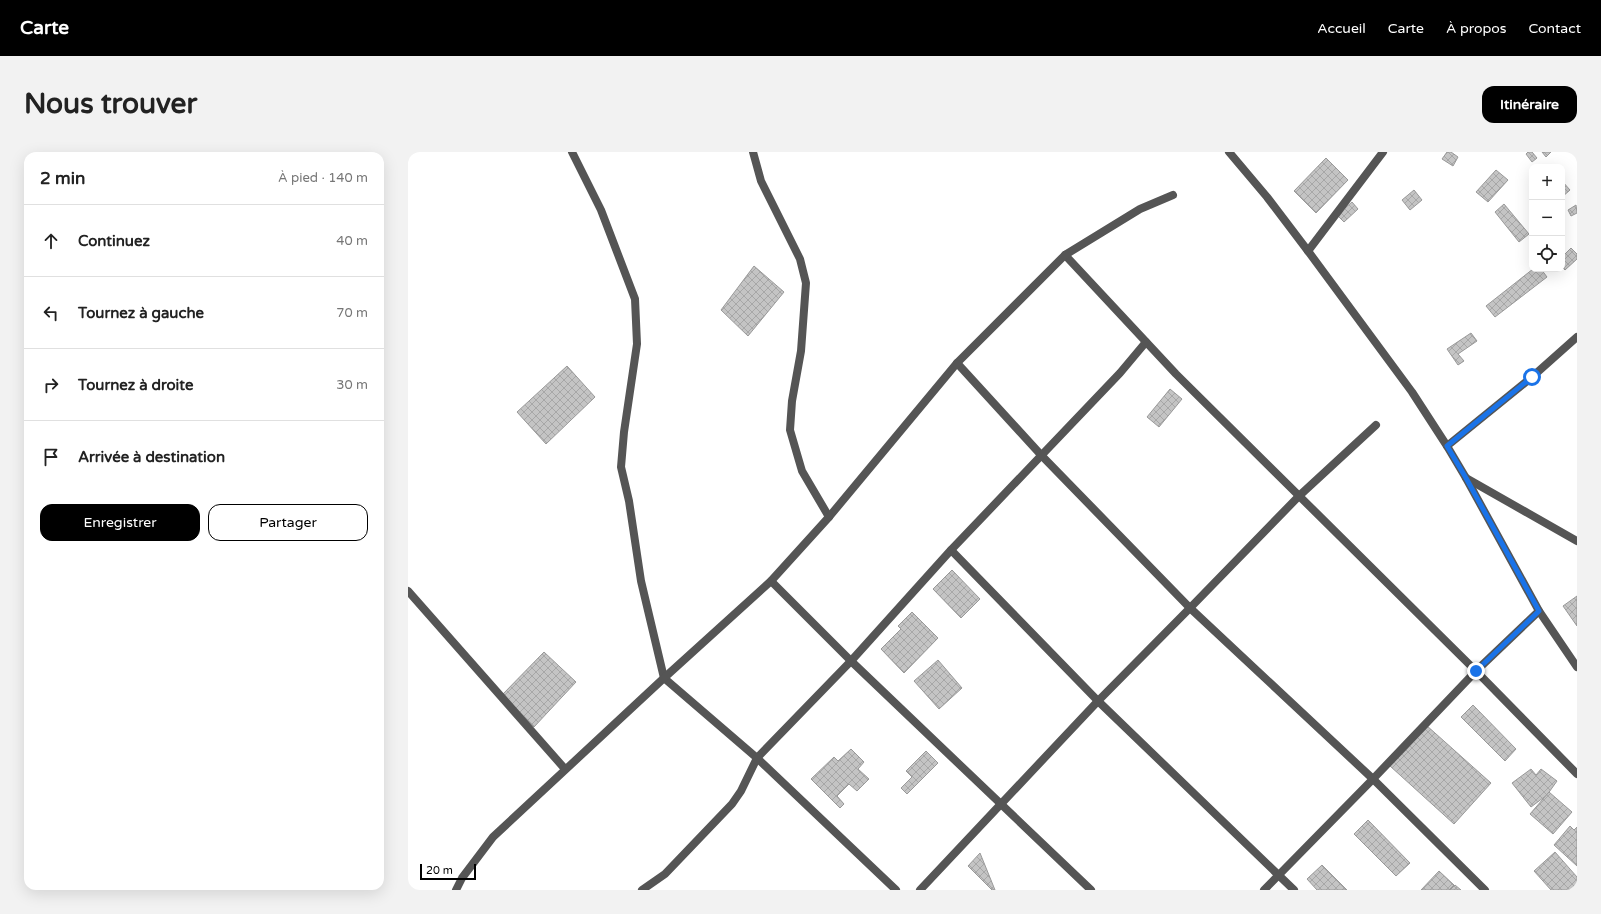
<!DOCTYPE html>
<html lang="fr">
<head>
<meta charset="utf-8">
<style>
	body { margin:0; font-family:"Varela Round",sans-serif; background:#f2f2f2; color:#222 }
	.controls { position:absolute; right:12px; top:12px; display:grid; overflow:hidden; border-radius:8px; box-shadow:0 4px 16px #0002 }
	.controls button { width:36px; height:36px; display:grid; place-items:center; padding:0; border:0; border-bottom:1px solid #e0e0e0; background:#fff; color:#222; font:20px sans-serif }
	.scale { position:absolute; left:12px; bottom:10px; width:56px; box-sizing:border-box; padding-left:4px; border:2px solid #000; border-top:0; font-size:11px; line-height:14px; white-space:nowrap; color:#000; -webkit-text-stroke:3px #fff; paint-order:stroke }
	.stop { position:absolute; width:12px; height:12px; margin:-9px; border:3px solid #1a73e8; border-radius:50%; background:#fff }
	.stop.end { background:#1a73e8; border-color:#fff; box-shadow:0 1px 4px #0008 }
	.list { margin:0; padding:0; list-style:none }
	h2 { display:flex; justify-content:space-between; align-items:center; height:52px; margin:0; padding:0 16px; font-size:17px }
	h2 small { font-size:13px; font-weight:400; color:#767676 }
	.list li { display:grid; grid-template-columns:26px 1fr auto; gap:12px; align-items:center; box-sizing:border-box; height:72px; padding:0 16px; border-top:1px solid #e0e0e0 }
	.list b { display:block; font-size:15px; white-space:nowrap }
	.list em { font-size:13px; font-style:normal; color:#767676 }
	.actions { display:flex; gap:8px; padding:12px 16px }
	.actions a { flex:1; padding:9px 0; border:1px solid #000; border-radius:12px; text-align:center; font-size:14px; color:#000 }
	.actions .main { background:#000; color:#fff }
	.icon { flex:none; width:22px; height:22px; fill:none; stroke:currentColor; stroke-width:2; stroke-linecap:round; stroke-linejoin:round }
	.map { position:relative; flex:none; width:1169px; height:738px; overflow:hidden; border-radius:12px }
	header { display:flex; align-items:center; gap:24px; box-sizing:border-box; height:56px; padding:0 20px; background:#000; color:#fff }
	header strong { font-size:19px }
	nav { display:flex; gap:22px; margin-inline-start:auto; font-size:14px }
	.intro { display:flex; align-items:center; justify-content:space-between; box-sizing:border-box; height:96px; padding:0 24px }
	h1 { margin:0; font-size:28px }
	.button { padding:10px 18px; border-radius:12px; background:#000; color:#fff; font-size:14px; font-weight:700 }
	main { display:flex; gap:24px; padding:0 24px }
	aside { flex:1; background:#fff; border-radius:12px; box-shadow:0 4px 16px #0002 }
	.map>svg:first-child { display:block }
	.building { fill:url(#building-cross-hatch); stroke:#999 }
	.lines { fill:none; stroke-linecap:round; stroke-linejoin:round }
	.minor { stroke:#555; stroke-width:8 }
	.route { stroke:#1a73e8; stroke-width:5 }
</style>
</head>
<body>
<header>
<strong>Carte</strong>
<nav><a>Accueil</a><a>Carte</a><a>À propos</a><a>Contact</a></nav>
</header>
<div class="intro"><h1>Nous trouver</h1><a class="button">Itinéraire</a></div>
<main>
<aside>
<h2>2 min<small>À pied · 140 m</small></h2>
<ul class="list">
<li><svg class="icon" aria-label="ahead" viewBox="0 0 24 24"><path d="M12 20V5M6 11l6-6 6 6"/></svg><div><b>Continuez</b></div><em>40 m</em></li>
<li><svg class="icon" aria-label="left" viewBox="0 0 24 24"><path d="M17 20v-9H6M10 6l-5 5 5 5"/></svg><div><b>Tournez à gauche</b></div><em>70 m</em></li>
<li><svg class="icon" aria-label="right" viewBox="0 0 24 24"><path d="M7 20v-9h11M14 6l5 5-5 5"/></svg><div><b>Tournez à droite</b></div><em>30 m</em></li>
<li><svg class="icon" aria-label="arrive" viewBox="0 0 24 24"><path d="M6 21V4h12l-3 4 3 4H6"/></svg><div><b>Arrivée à destination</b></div></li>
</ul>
<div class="actions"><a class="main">Enregistrer</a><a>Partager</a></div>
</aside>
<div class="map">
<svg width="1169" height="738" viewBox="0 0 1169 738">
	<defs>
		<pattern id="building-cross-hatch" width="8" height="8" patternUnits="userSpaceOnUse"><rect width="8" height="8" fill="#c4c4c4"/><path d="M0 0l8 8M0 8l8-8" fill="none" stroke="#a7a7a7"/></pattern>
	</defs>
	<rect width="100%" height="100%" fill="#fff"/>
	<!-- building -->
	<g class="building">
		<polygon points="1039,0 1043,0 1050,5 1045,14 1034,7"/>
		<polygon points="1120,0 1124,0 1129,6 1124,10 1118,2"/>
		<polygon points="1134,0 1143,0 1138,5"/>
		<polygon points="918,6 940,28 908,61 886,39"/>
		<polygon points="1088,18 1100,28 1080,50 1068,40"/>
		<polygon points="1154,29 1162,38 1154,45"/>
		<polygon points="1006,38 1014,48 1002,58 994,48"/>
		<polygon points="944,50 950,57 936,70 929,63"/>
		<polygon points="1096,52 1121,82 1111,90 1087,60"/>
		<polygon points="1168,53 1169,61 1163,64 1160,58"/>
		<polygon points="1163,96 1169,102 1169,107 1157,118 1154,115 1154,105"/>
		<polygon points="346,114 376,140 340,184 313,158"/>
		<polygon points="1125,117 1133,117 1139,125 1087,165 1078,154"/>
		<polygon points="1063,181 1069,189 1050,202 1056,209 1050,213 1039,197"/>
		<polygon points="159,214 187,245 138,292 109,260"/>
		<polygon points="762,237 774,247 751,275 739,265"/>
		<polygon points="544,418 572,447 553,466 525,437"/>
		<polygon points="1169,444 1169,474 1155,454"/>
		<polygon points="504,460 530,486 496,521 473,497 493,477 490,474"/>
		<polygon points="136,500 168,530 126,575 94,543"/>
		<polygon points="530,508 554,536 531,557 506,529"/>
		<polygon points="1065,553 1108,597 1097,609 1053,565"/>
		<polygon points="1018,573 1083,631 1046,672 982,614"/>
		<polygon points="443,597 456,610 450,617 461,627 449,639 441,632 429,644 436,652 432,656 403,627 426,605 430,609"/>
		<polygon points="518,599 530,611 499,642 493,636 504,625 498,619"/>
		<polygon points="1123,617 1128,623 1133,617 1149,629 1139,643 1123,655 1104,631"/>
		<polygon points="1141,640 1164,660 1145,682 1122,662"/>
		<polygon points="960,668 1002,711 988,724 946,682"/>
		<polygon points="1162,674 1166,678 1169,675 1169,714 1146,693"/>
		<polygon points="1147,700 1169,725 1169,732 1163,738 1143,738 1126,719"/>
		<polygon points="572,701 587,738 584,738 560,714"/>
		<polygon points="914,713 939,738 909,738 899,727"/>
		<polygon points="1031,719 1046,733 1041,738 1013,738"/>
		<polygon points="1047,733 1053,738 1042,738"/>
	</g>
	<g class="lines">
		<!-- minor -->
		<g class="minor">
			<polyline points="164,0 193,58 227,147 229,192 216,280 213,315 221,349 233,429 256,526 349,606 488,738"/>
			<polyline points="345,0 353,29 392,107 398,131 393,199 384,249 382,278 394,319 421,365"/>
			<polyline points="821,0 859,45 900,99 1004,240 1039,294"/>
			<polyline points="900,99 975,0"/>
			<polyline points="657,103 768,222 1068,519 1169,622"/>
			<polyline points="1169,185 1124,225 1039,294 1058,326 1169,389"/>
			<polyline points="549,211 634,304 782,456 965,627 1077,738"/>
			<polyline points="1058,326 1131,459 1169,515"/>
			<polyline points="543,398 690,549 886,738"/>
			<polyline points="363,429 443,509 683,738"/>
			<polyline points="0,439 157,617"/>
			<polyline points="48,738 54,726 85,685 256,526 363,429 421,365 549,211 657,103 732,57 765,43"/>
			<polyline points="234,738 257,722 324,652 333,639 349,606 443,509 543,398 712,221 738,190"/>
			<polyline points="512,738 690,549 782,456 891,344 968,273"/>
			<polyline points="856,738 965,627 1068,519 1131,459"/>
		</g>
	</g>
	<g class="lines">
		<!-- route -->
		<polyline class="route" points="1068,519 1131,459 1058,326 1039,294 1124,225"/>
	</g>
</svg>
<div class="controls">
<button>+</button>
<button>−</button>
<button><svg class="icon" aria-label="locate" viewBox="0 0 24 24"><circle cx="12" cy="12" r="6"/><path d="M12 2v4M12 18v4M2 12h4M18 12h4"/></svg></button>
</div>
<div class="scale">20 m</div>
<div class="stop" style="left:1124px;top:225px"></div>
<div class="stop end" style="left:1068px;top:519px"></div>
</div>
</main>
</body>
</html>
